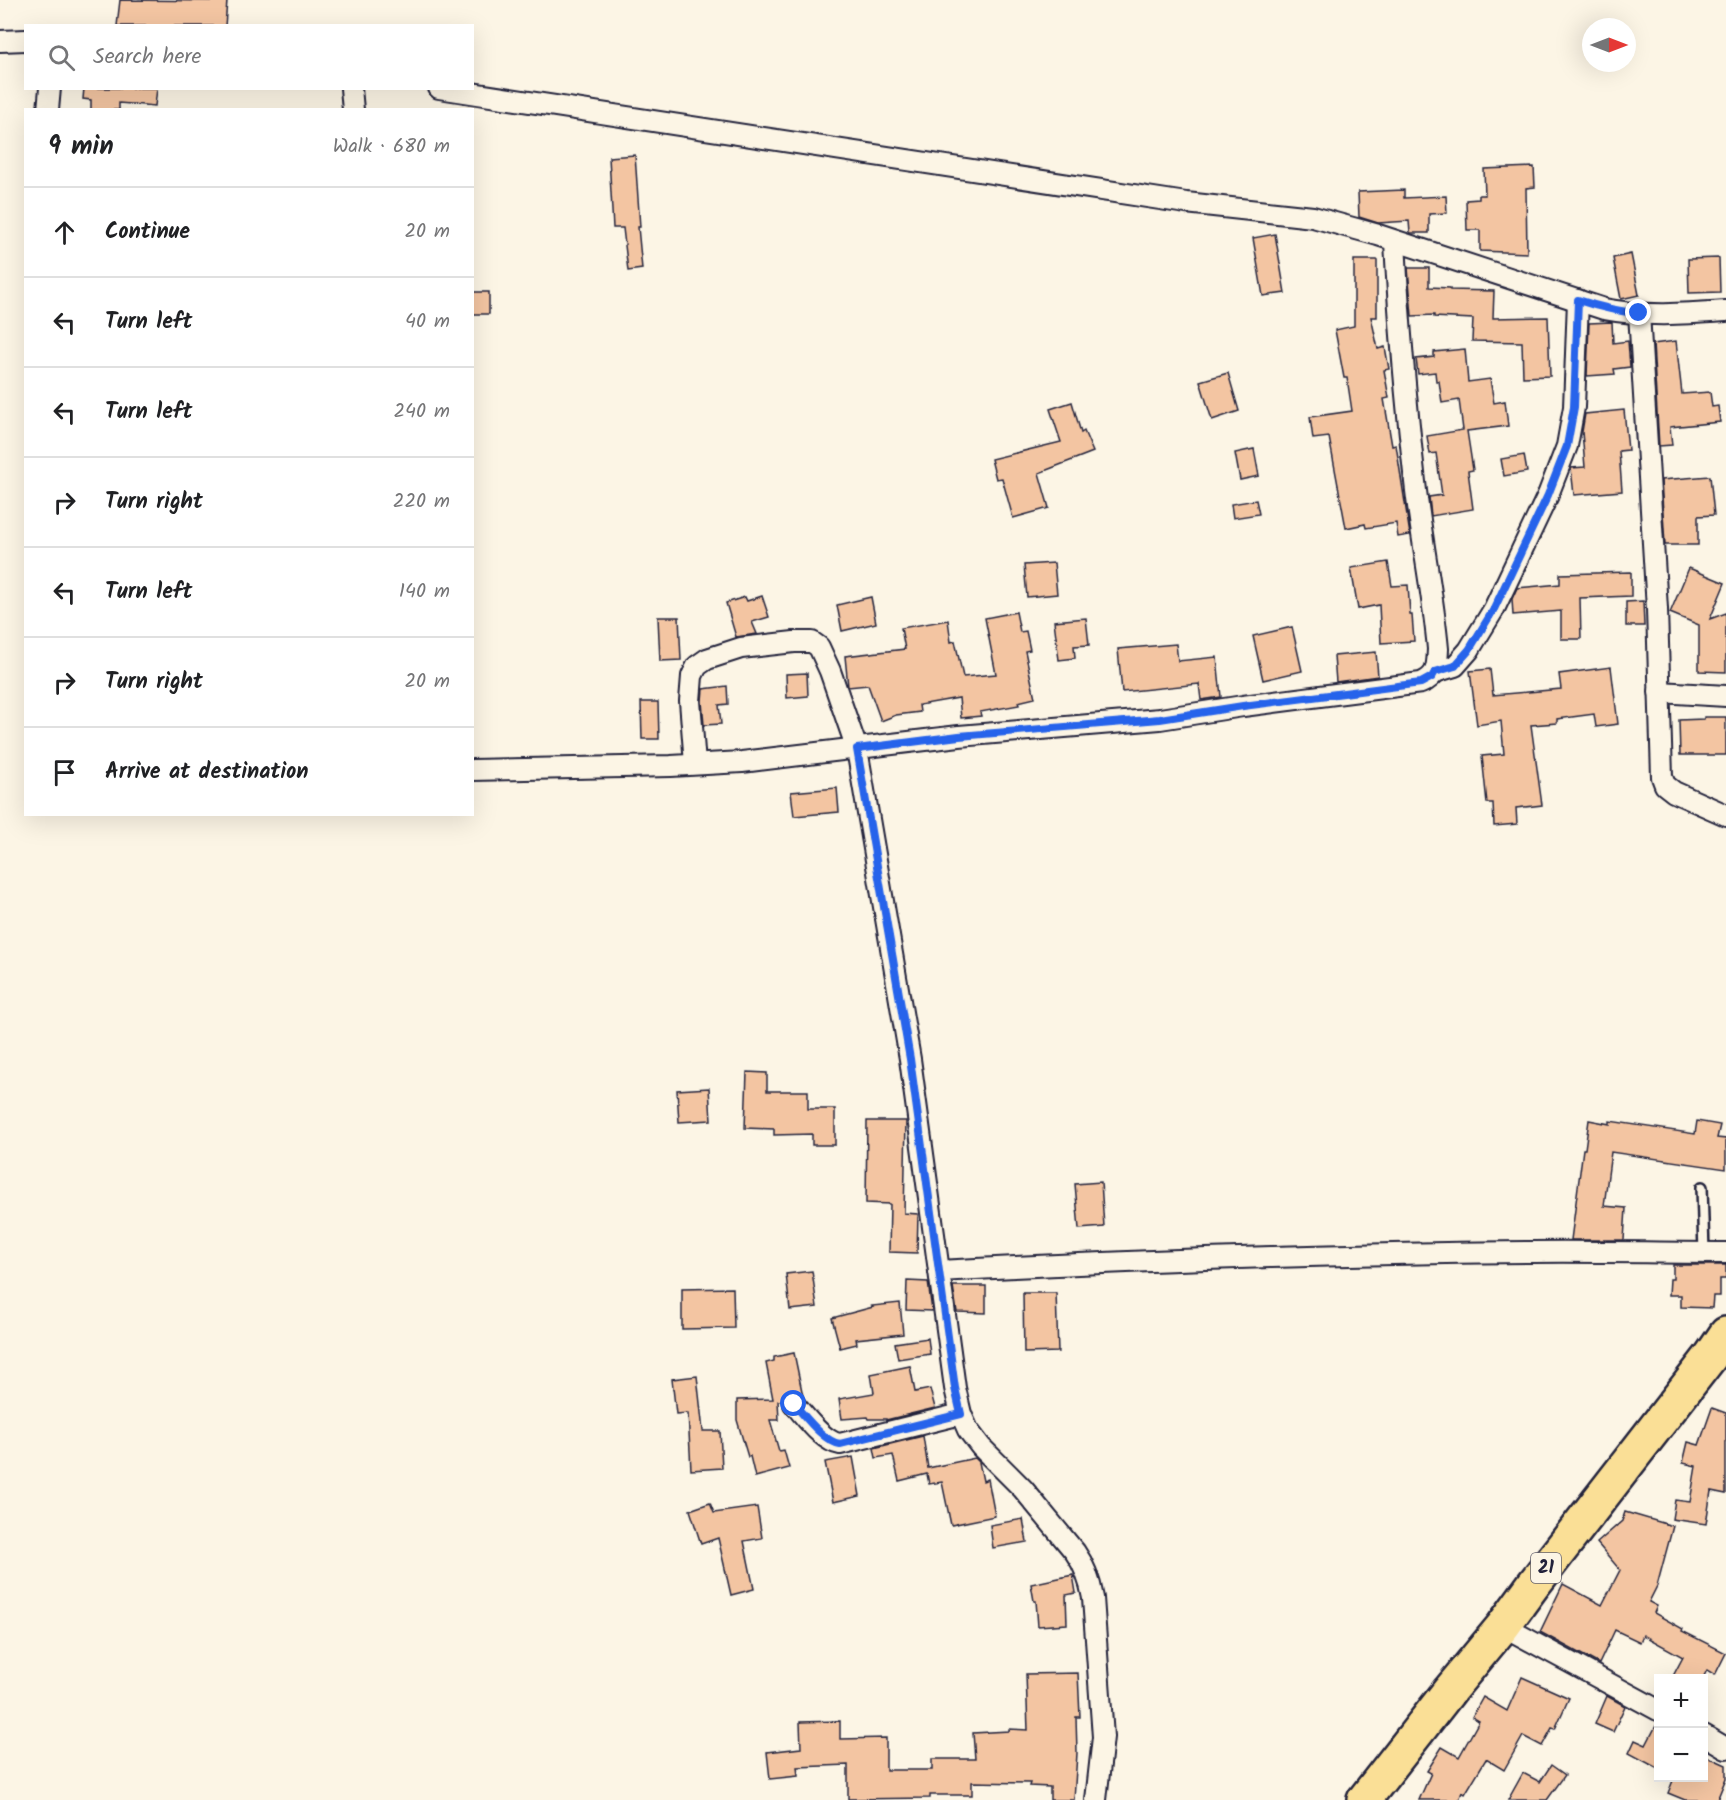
<!DOCTYPE html>
<html lang="en">
<head>
<meta charset="utf-8">
<style>
	body { margin:0; font-family:Kalam,sans-serif; background:#f6f6f6; color:#202124 }
	.controls { position:absolute; right:18px; bottom:18px; display:grid; overflow:hidden; border-radius:0px; box-shadow:0 6px 24px #0002 }
	.controls button { width:54px; height:54px; display:grid; place-items:center; padding:0; border:0; border-bottom:2px solid #e0e0e0; background:#fff; color:#202124; font:30px sans-serif }
	.compass { position:absolute; left:1582px; top:18px; width:54px; height:54px; border-radius:50%; background:#fff; box-shadow:0 6px 24px #0002; rotate:90deg }
	.stop { position:absolute; width:18px; height:18px; margin:-14px; border:4px solid #2563eb; border-radius:50%; background:#fff }
	.stop.end { background:#2563eb; border-color:#fff; box-shadow:0 2px 6px #0008 }
	.list { margin:0; padding:0; list-style:none }
	h2 { display:flex; justify-content:space-between; align-items:center; height:78px; margin:0; padding:0 24px; font-size:26px }
	h2 small { font-size:20px; font-weight:400; color:#757577 }
	.list li { display:grid; grid-template-columns:39px 1fr auto; gap:18px; align-items:center; box-sizing:border-box; height:90px; padding:0 24px; border-top:2px solid #e0e0e0 }
	.list b { display:block; font-size:22px; white-space:nowrap }
	.list em { font-size:20px; font-style:normal; color:#757577 }
	.icon { flex:none; width:33px; height:33px; fill:none; stroke:currentColor; stroke-width:2; stroke-linecap:round; stroke-linejoin:round }
	.map { position:relative; flex:none; width:1726px; height:1800px; overflow:hidden }
	.search { position:absolute; background:#fff; box-shadow:0 6px 24px #0002; left:24px; top:24px; width:450px; height:66px; display:flex; align-items:center; gap:15px; box-sizing:border-box; padding:0 21px; border-radius:0px; color:#757577; font-size:22px }
	.panel { position:absolute; background:#fff; box-shadow:0 6px 24px #0002; left:24px; top:108px; width:450px; height:708px; border-radius:0px }
	.map>svg:first-child { display:block }
	.building { fill:#f3c5a2; stroke:#22223b; stroke-width:1.5 }
	.lines { fill:none; stroke-linecap:round; stroke-linejoin:round }
	.lane-casing { stroke:#22223b; stroke-width:14 }
	.street-casing { stroke:#22223b; stroke-width:24 }
	.highway-casing { stroke:#22223b; stroke-width:38 }
	.lane { stroke:#fcf5e5; stroke-width:9 }
	.street { stroke:#fcf5e5; stroke-width:20 }
	.highway { stroke:#fadf96; stroke-width:33 }
	.route { stroke:#2563eb; stroke-width:8 }
	.labels { text-anchor:middle; dominant-baseline:central; stroke-width:4.5; stroke-linejoin:round; paint-order:stroke }
	.shield { fill:#fcf5e5; stroke:#63616e; stroke-width:1.5 }
	.shield-label { font-size:18px; font-weight:bold; fill:#22223b }
</style>
</head>
<body>
<div class="map">
<svg width="1726" height="1800" viewBox="0 0 1726 1800">
	<rect width="100%" height="100%" fill="#fcf5e5"/>
	<filter id="ink" filterUnits="userSpaceOnUse"><feTurbulence type="fractalNoise" baseFrequency=".0167" numOctaves="2"/><feDisplacementMap in="SourceGraphic" scale="12" xChannelSelector="R" yChannelSelector="G"/><feConvolveMatrix kernelMatrix="1 2 1 2 8 2 1 2 1" color-interpolation-filters="sRGB"/></filter>
	<g filter="url(#ink)">
		<!-- building -->
		<g class="building">
			<polygon points="120,0 227,1 225,26 117,26"/>
			<polygon points="84,88 157,88 155,106 119,103 119,110 91,110 91,100 83,99"/>
			<polygon points="635,155 640,227 638,227 642,269 628,271 623,228 613,228 609,157"/>
			<polygon points="1534,167 1535,187 1526,188 1527,253 1480,251 1480,230 1467,230 1466,200 1479,199 1479,195 1485,195 1484,169"/>
			<polygon points="1404,190 1404,198 1446,196 1447,213 1429,214 1429,233 1410,233 1409,221 1378,223 1359,217 1358,192"/>
			<polygon points="1275,234 1285,293 1263,296 1253,238"/>
			<polygon points="1631,254 1639,295 1621,299 1613,258"/>
			<polygon points="1719,258 1720,292 1689,293 1688,259"/>
			<polygon points="1354,260 1377,260 1377,317 1371,317 1378,349 1385,347 1389,369 1384,370 1389,398 1384,399 1392,446 1396,445 1410,535 1398,537 1396,523 1366,528 1365,524 1346,528 1329,437 1313,439 1310,417 1352,411 1347,378 1344,378 1335,330 1354,326"/>
			<polygon points="1408,268 1429,268 1429,287 1450,288 1450,290 1494,291 1493,318 1548,317 1550,376 1523,377 1522,342 1472,341 1473,319 1434,317 1434,315 1412,316"/>
			<rect x="472" y="292" width="17" height="22"/>
			<polygon points="1612,322 1613,343 1628,341 1630,367 1614,369 1615,374 1587,376 1589,323"/>
			<polygon points="1676,341 1682,394 1710,392 1712,407 1718,406 1720,422 1670,427 1672,445 1659,446 1653,344"/>
			<polygon points="1465,349 1468,382 1490,379 1494,403 1505,401 1508,426 1467,431 1473,470 1468,471 1473,509 1431,516 1429,497 1442,495 1436,453 1430,454 1427,436 1463,430 1459,400 1442,403 1439,381 1436,381 1435,372 1418,374 1416,359 1434,357 1434,352"/>
			<polygon points="1228,373 1239,411 1212,420 1200,381"/>
			<polygon points="1072,402 1081,433 1084,431 1093,452 1039,473 1049,508 1013,518 1002,478 996,479 991,459 1061,442 1050,409"/>
			<polygon points="1624,410 1628,450 1619,451 1622,491 1574,495 1571,468 1585,467 1582,432 1585,414"/>
			<polygon points="1254,449 1259,476 1240,480 1235,453"/>
			<polygon points="1524,455 1527,472 1504,476 1501,459"/>
			<polygon points="1710,476 1714,515 1698,516 1698,545 1665,545 1661,480"/>
			<polygon points="1256,500 1259,514 1233,518 1231,504"/>
			<polygon points="1388,562 1392,586 1408,585 1410,615 1412,615 1414,641 1381,643 1379,605 1358,609 1351,568"/>
			<polygon points="1054,563 1057,594 1027,597 1024,565"/>
			<polygon points="1689,568 1725,583 1710,619 1726,613 1726,672 1699,671 1699,625 1670,613"/>
			<polygon points="1631,572 1631,596 1580,598 1581,639 1561,639 1561,611 1513,615 1512,599 1517,588 1560,584 1560,574"/>
			<polygon points="762,596 769,617 752,622 757,634 736,637 726,603 745,597 747,601"/>
			<polygon points="871,597 876,623 842,631 837,605"/>
			<polygon points="1643,601 1644,626 1626,626 1626,602"/>
			<polygon points="1016,612 1020,632 1026,631 1030,650 1025,651 1035,698 1018,702 1019,705 980,712 981,716 961,718 959,698 919,705 920,712 896,715 881,721 868,685 848,687 845,656 905,649 901,628 948,620 951,642 955,641 963,677 996,674 985,618"/>
			<polygon points="658,617 679,617 681,660 660,661"/>
			<polygon points="1086,618 1089,645 1074,646 1075,658 1059,660 1054,621"/>
			<polygon points="1292,627 1302,671 1263,680 1253,636"/>
			<polygon points="1176,644 1178,661 1217,657 1221,697 1201,700 1199,684 1122,692 1118,649"/>
			<polygon points="1376,652 1378,676 1336,682 1334,656"/>
			<polygon points="1611,667 1618,724 1596,727 1594,714 1557,719 1557,723 1531,725 1542,805 1516,808 1517,824 1494,826 1493,803 1487,803 1482,756 1504,754 1501,721 1477,725 1470,671 1490,669 1493,695 1561,689 1559,674"/>
			<polygon points="807,673 808,696 787,698 786,674"/>
			<polygon points="727,686 728,704 719,705 721,724 704,725 702,701 703,689"/>
			<polygon points="641,702 658,702 659,739 642,739"/>
			<polygon points="1704,717 1726,717 1726,755 1680,755 1679,720 1704,719"/>
			<polygon points="837,788 839,812 794,816 791,792"/>
			<polygon points="747,1072 767,1073 767,1091 808,1091 808,1109 835,1109 835,1145 812,1145 812,1134 774,1135 774,1129 745,1128"/>
			<polygon points="709,1088 711,1120 679,1122 677,1090"/>
			<polygon points="1589,1120 1610,1124 1610,1121 1695,1134 1697,1121 1720,1125 1717,1138 1726,1139 1726,1169 1611,1152 1604,1206 1626,1208 1624,1240 1571,1240 1583,1149 1585,1149"/>
			<polygon points="867,1121 906,1121 904,1213 918,1214 917,1253 889,1252 890,1204 866,1203"/>
			<polygon points="1101,1182 1104,1227 1079,1229 1075,1184"/>
			<polygon points="1673,1265 1726,1265 1726,1279 1720,1279 1720,1296 1713,1296 1712,1308 1681,1307 1681,1295 1669,1295 1670,1279 1673,1279"/>
			<polygon points="812,1271 817,1307 790,1310 786,1274"/>
			<polygon points="907,1281 928,1282 932,1311 906,1310"/>
			<polygon points="953,1286 986,1286 986,1313 957,1312"/>
			<polygon points="733,1288 734,1328 682,1329 682,1289"/>
			<polygon points="1023,1293 1056,1293 1058,1352 1024,1353"/>
			<polygon points="900,1303 903,1334 856,1339 857,1344 840,1348 832,1318 873,1307 872,1306"/>
			<polygon points="928,1338 930,1354 898,1359 895,1343"/>
			<polygon points="794,1353 803,1396 797,1393 791,1392 786,1395 783,1400 778,1401 779,1420 770,1420 779,1451 784,1450 789,1468 755,1477 750,1456 748,1457 737,1420 737,1400 773,1399 766,1363 774,1361 774,1357"/>
			<polygon points="910,1366 915,1392 930,1389 935,1408 886,1420 886,1419 869,1419 868,1417 842,1419 839,1399 874,1393 871,1374"/>
			<polygon points="697,1376 703,1431 720,1431 722,1468 691,1470 688,1413 676,1414 672,1379"/>
			<polygon points="1712,1408 1726,1413 1726,1494 1711,1491 1706,1524 1672,1519 1675,1500 1690,1502 1696,1466 1683,1463 1688,1442 1699,1445"/>
			<polygon points="923,1436 928,1468 975,1458 979,1462 983,1481 988,1479 995,1516 951,1525 942,1482 929,1484 927,1474 899,1481 893,1455 876,1458 874,1448"/>
			<polygon points="853,1457 860,1496 833,1502 825,1462"/>
			<polygon points="710,1503 714,1513 757,1507 762,1538 744,1541 754,1589 731,1595 718,1538 701,1544 690,1510"/>
			<polygon points="1625,1512 1673,1526 1657,1586 1649,1602 1657,1606 1654,1613 1683,1629 1682,1631 1726,1653 1715,1675 1707,1670 1703,1678 1672,1678 1683,1657 1643,1635 1640,1642 1615,1630 1599,1664 1540,1632 1563,1584 1602,1605 1620,1570 1597,1543 1622,1521"/>
			<polygon points="1023,1519 1027,1542 993,1548 990,1525"/>
			<polygon points="1073,1575 1076,1593 1066,1595 1067,1624 1038,1626 1036,1601 1034,1601 1031,1584"/>
			<polygon points="1078,1673 1080,1717 1076,1717 1077,1753 1074,1800 1050,1800 1050,1787 1029,1786 1030,1783 972,1782 972,1795 930,1795 930,1798 848,1799 848,1765 797,1767 798,1776 770,1779 767,1752 801,1748 800,1722 840,1721 840,1739 886,1738 886,1770 932,1770 932,1759 975,1759 973,1733 1009,1731 1009,1729 1028,1730 1026,1674"/>
			<polygon points="1522,1677 1569,1698 1555,1729 1552,1728 1542,1746 1523,1736 1504,1770 1486,1759 1465,1794 1462,1792 1459,1800 1419,1800 1431,1773 1427,1771 1442,1747 1459,1757 1479,1721 1472,1717 1483,1697 1507,1711"/>
			<polygon points="1607,1696 1625,1706 1613,1732 1595,1724"/>
			<polygon points="1658,1722 1659,1722 1659,1769 1629,1753 1635,1740 1646,1745"/>
			<polygon points="1704,1755 1726,1765 1726,1778 1717,1800 1685,1800 1668,1793 1674,1778 1704,1778"/>
			<polygon points="1551,1765 1565,1775 1547,1800 1508,1800 1523,1773 1540,1782"/>
		</g>
		<g class="lines">
			<defs>
				<polyline id="lane" points="1702,1187 1704,1253"/>
				<g id="street">
					<polyline points="0,41 26,40"/>
					<polyline points="351,88 353,110"/>
					<path d="M 439,88 L 1186,203 L 1313,217 L 1378,235 L 1604,309 C 1645,317 1685,314 1726,311"/>
					<polyline points="48,110 50,88"/>
					<polyline points="1639,313 1657,609 1662,777 1665,785 1674,792 1726,815"/>
					<polyline points="1435,672 1455,666 1469,650 1494,609 1548,495 1567,446 1574,407 1578,300"/>
					<polyline points="1659,692 1726,696"/>
					<path d="M 695,764 L 690,701 L 692,676 L 697,666 L 707,659 L 741,648 L 794,642 L 812,642 L 819,647 L 830,671 L 857,749 L 910,1059 L 955,1388 L 961,1414 L 968,1430 L 981,1447 L 1023,1489 L 1075,1552 C 1085,1566 1090,1581 1093,1598 L 1103,1737 L 1096,1800"/>
					<path d="M 472,770 L 671,766 L 742,762 L 959,736 L 1160,719 L 1243,706 L 1421,683 C 1438,676 1437,666 1438,649 C 1433,593 1421,538 1415,482 C 1406,402 1399,322 1395,241"/>
					<path d="M 939,1271 C 1134,1260 1330,1254 1526,1252 C 1592,1251 1659,1253 1726,1253"/>
					<path d="M 794,1404 C 805,1416 823,1442 840,1444 L 961,1414"/>
					<polyline points="1503,1626 1658,1710"/>
					<polyline points="1704,1735 1726,1748"/>
				</g>
				<polyline id="highway" points="1364,1800 1450,1690 1503,1626 1533,1585 1711,1356 1726,1334"/>
			</defs>
			<!-- lane casing -->
			<use href="#lane" class="lane-casing"/>
			<!-- street casing -->
			<use href="#street" class="street-casing"/>
			<!-- highway casing -->
			<use href="#highway" class="highway-casing"/>
			<!-- lane -->
			<use href="#lane" class="lane"/>
			<!-- street -->
			<use href="#street" class="street"/>
			<!-- highway -->
			<use href="#highway" class="highway"/>
		</g>
	</g>
	<g class="lines" filter="url(#ink)">
		<!-- route -->
		<path class="route" d="M 794,1404 C 805,1416 824,1442 840,1444 L 961,1414 L 955,1388 L 910,1059 L 857,749 L 959,736 L 1160,719 L 1243,706 L 1421,683 L 1432,677 L 1435,672 L 1455,666 L 1469,650 L 1494,609 L 1548,495 L 1567,446 L 1574,407 L 1578,300 C 1599,307 1618,312 1639,313"/>
	</g>
	<g class="labels">
		<!-- shield labels -->
		<rect class="shield" x="1531" y="1553" width="30" height="30" rx="4.5"/>
		<g class="shield-label">
			<text x="1546" y="1568">21</text>
		</g>
	</g>
</svg>
<div class="controls">
<button>+</button>
<button>−</button>
</div>
<svg class="compass" viewBox="-18 -18 36 36"><path d="M0-13l5 13h-10z" fill="#e53935"/><path d="M0 13l5-13h-10z" fill="#757577"/></svg>
<div class="stop" style="left:794px;top:1404px"></div>
<div class="stop end" style="left:1639px;top:313px"></div>
<div class="search"><svg class="icon" aria-label="search" viewBox="0 0 24 24"><circle cx="10" cy="10" r="6"/><path d="M15 15l6 6"/></svg>Search here</div>
<section class="panel">
<h2>9 min<small>Walk · 680 m</small></h2>
<ul class="list">
<li><svg class="icon" aria-label="ahead" viewBox="0 0 24 24"><path d="M12 20V5M6 11l6-6 6 6"/></svg><div><b>Continue</b></div><em>20 m</em></li>
<li><svg class="icon" aria-label="left" viewBox="0 0 24 24"><path d="M17 20v-9H6M10 6l-5 5 5 5"/></svg><div><b>Turn left</b></div><em>40 m</em></li>
<li><svg class="icon" aria-label="left" viewBox="0 0 24 24"><path d="M17 20v-9H6M10 6l-5 5 5 5"/></svg><div><b>Turn left</b></div><em>240 m</em></li>
<li><svg class="icon" aria-label="right" viewBox="0 0 24 24"><path d="M7 20v-9h11M14 6l5 5-5 5"/></svg><div><b>Turn right</b></div><em>220 m</em></li>
<li><svg class="icon" aria-label="left" viewBox="0 0 24 24"><path d="M17 20v-9H6M10 6l-5 5 5 5"/></svg><div><b>Turn left</b></div><em>140 m</em></li>
<li><svg class="icon" aria-label="right" viewBox="0 0 24 24"><path d="M7 20v-9h11M14 6l5 5-5 5"/></svg><div><b>Turn right</b></div><em>20 m</em></li>
<li><svg class="icon" aria-label="arrive" viewBox="0 0 24 24"><path d="M6 21V4h12l-3 4 3 4H6"/></svg><div><b>Arrive at destination</b></div></li>
</ul>
</section>
</div>
</body>
</html>
